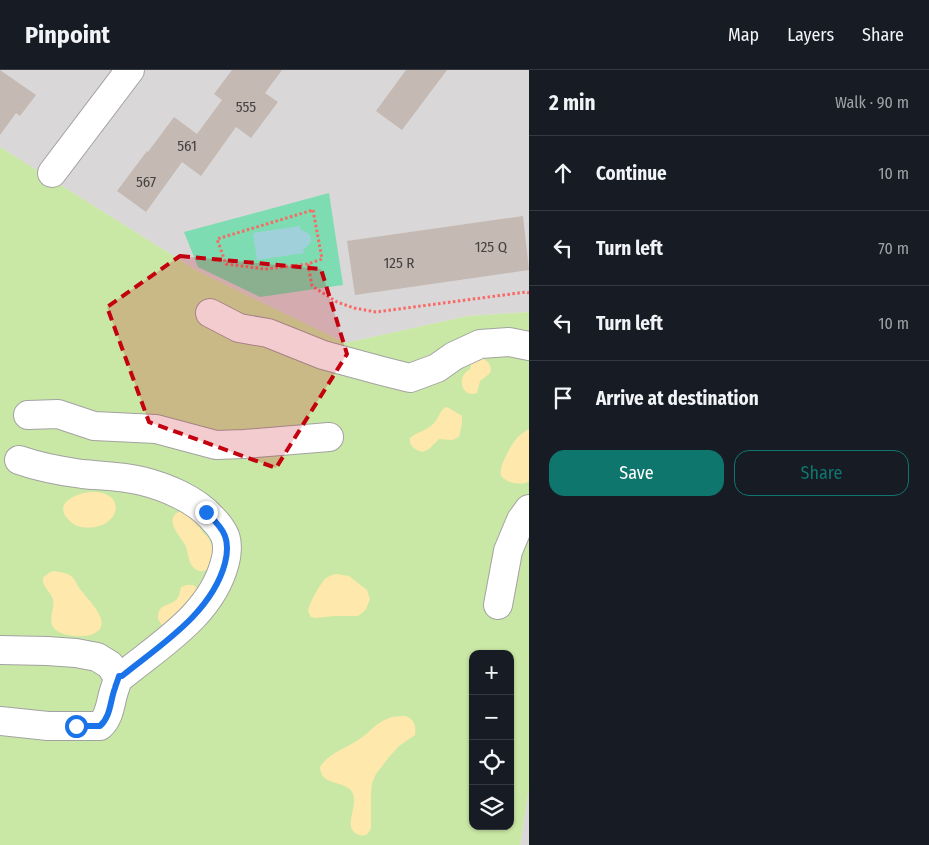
<!DOCTYPE html>
<html lang="en">
<head>
<meta charset="utf-8">
<style>
	body { margin:0; font-family:"Fira Sans Condensed",sans-serif; background:#20242c; color:#f1f3f6 }
	.controls { position:absolute; right:15px; bottom:15px; display:grid; overflow:hidden; border-radius:10px; box-shadow:0 1px 4px #0004 }
	.controls button { width:45px; height:45px; display:grid; place-items:center; padding:0; border:0; border-bottom:1px solid #363941; background:#171b24; color:#f1f3f6; font:25px sans-serif }
	.stop { position:absolute; width:15px; height:15px; margin:-11px; border:4px solid #1a73e8; border-radius:50%; background:#fff }
	.stop.end { background:#1a73e8; border-color:#fff; box-shadow:0 1px 5px #0008 }
	.list { margin:0; padding:0; list-style:none }
	h2 { display:flex; justify-content:space-between; align-items:center; height:65px; margin:0; padding:0 20px; font-size:21px }
	h2 small { font-size:16px; font-weight:400; color:#9ea1a6 }
	.list li { display:grid; grid-template-columns:32px 1fr auto; gap:15px; align-items:center; box-sizing:border-box; height:75px; padding:0 20px; border-top:1px solid #363941 }
	.list b { display:block; font-size:19px; white-space:nowrap }
	.list em { font-size:16px; font-style:normal; color:#9ea1a6 }
	.actions { display:flex; gap:10px; padding:15px 20px }
	.actions a { flex:1; padding:11px 0; border:1px solid #0f766e; border-radius:15px; text-align:center; font-size:18px; color:#0f766e }
	.actions .main { background:#0f766e; color:#fff }
	.icon { flex:none; width:28px; height:28px; fill:none; stroke:currentColor; stroke-width:2; stroke-linecap:round; stroke-linejoin:round }
	.map { position:relative; flex:none; width:529px; height:775px; overflow:hidden }
	header { display:flex; align-items:center; gap:30px; box-sizing:border-box; height:70px; padding:0 25px; background:#171b24; border-bottom:1px solid #363941 }
	header strong { font-size:24px }
	nav { display:flex; gap:28px; margin-inline-start:auto; font-size:18px }
	main { display:flex }
	aside { flex:1; background:#171b24 }
	.map>svg:first-child { display:block }
	.residential { fill:#d9d7d8 }
	.grass { fill:#cae8a5; fill-rule:evenodd }
	.sand { fill:#fee8ac }
	.pitch { fill:#7ddcb1 }
	.water { fill:#a0d1db }
	.building { fill:#c4b9b3 }
	.lines { fill:none; stroke-linecap:round; stroke-linejoin:round }
	.minor-casing { stroke:#a2a2a2; stroke-width:30 }
	.path { stroke:#f96965; stroke-width:3; stroke-dasharray:2.5 2.5; stroke-linecap:butt }
	.minor { stroke:#fff; stroke-width:28 }
	.route { stroke:#1a73e8; stroke-width:6 }
	.marked { fill:#c4010f; fill-opacity:0.2; stroke:#c4010f; stroke-width:4; stroke-dasharray:10 6; stroke-linejoin:round }
	.labels { text-anchor:middle; dominant-baseline:central; stroke-width:5; stroke-linejoin:round; paint-order:stroke }
	.number-label { font-size:15px; fill:#454241 }
</style>
</head>
<body>
<header>
<strong>Pinpoint</strong>
<nav><a>Map</a><a>Layers</a><a>Share</a></nav>
</header>
<main>
<div class="map">
<svg width="529" height="775" viewBox="0 0 529 775">
	<rect width="100%" height="100%" fill="#ece7e0"/>
	<!-- residential -->
	<g class="residential">
		<polygon points="0,0 529,0 529,242 468,246 345,273 196,200 0,77"/>
		<polygon points="529,719 529,775 520,775"/>
	</g>
	<!-- grass -->
	<path class="grass" d="M 0,77 L 196,200 L 345,273 L 468,246 L 529,242 L 529,719 L 520,775 L 0,775 ZM 473,584 L 510,584 L 510,756 L 473,756 Z"/>
	<!-- sand -->
	<g class="sand">
		<path d="M 481,288 C 487,290 491,294 491,301 L 489,304 L 480,311 L 477,323 C 465,328 457,313 465,303 C 467,301 469,300 471,298 L 470,291 Z"/>
		<path d="M 446,337 L 449,338 L 462,346 L 462,353 L 459,367 L 452,370 L 439,369 L 429,379 L 422,382 C 414,379 409,376 410,368 C 417,362 428,360 434,353 C 440,347 439,341 446,337 Z"/>
		<path d="M 529,359 L 529,411 C 523,415 517,414 510,412 C 507,410 502,409 501,405 C 498,397 513,371 519,366 C 522,363 526,361 529,359 Z"/>
		<path d="M 91,422 C 131,421 119,463 81,457 C 76,456 71,453 68,449 C 53,433 77,423 91,422 Z"/>
		<path d="M 184,440 C 188,444 196,448 199,453 C 201,457 199,456 201,460 C 203,464 207,465 209,469 C 213,475 213,489 210,495 C 208,502 199,503 194,498 C 187,492 189,480 184,473 C 177,462 162,446 184,440 Z"/>
		<path d="M 53,501 C 58,502 66,502 71,506 C 75,509 77,515 80,519 C 87,529 114,553 95,563 C 85,569 57,567 52,555 C 49,547 55,537 53,529 C 51,523 41,514 43,508 C 45,505 49,503 53,501 Z"/>
		<path d="M 336,504 L 349,506 L 367,520 L 370,529 L 366,539 L 362,543 L 358,546 L 334,546 L 315,548 L 311,547 L 308,541 C 309,534 320,514 325,509 C 329,506 332,505 336,504 Z"/>
		<path d="M 187,515 L 193,515 L 198,519 L 199,526 L 163,557 L 158,549 C 158,532 168,538 177,529 C 180,525 180,521 181,517 Z"/>
		<path d="M 406,646 C 415,650 416,656 415,665 L 399,676 L 389,687 L 376,704 L 372,713 L 371,723 L 371,758 C 367,770 354,766 351,757 C 349,746 358,732 352,722 C 346,712 329,715 322,705 C 321,702 320,700 320,697 C 329,682 348,678 361,668 C 370,662 377,652 387,649 C 393,646 400,646 406,646 Z"/>
	</g>
	<!-- pitch -->
	<polygon class="pitch" points="329,123 343,215 260,227 198,197 184,162"/>
	<!-- water -->
	<path class="water" d="M 300,156 L 301,160 C 313,163 315,173 303,179 L 304,183 L 257,190 L 253,163 Z"/>
	<!-- building -->
	<g class="building">
		<polygon points="0,0 36,25 20,46 16,43 0,65"/>
		<polygon points="232,0 282,0 265,23 278,32 251,68 236,57 201,106 182,92 146,142 117,121 147,81 148,82 174,47 197,64 222,30 214,24"/>
		<polygon points="406,0 447,0 402,60 376,41"/>
		<polygon points="523,146 529,200 355,225 347,171"/>
	</g>
	<g class="lines">
		<defs>
			<g id="minor">
				<polyline points="52,103 130,0"/>
				<polyline points="210,243 239,258 268,263 323,285 382,301 410,308 437,298 454,286 480,274 509,272 529,276"/>
				<polyline points="28,345 58,344 94,356 156,359 216,375 244,374 329,367"/>
				<polyline points="498,535 508,481 521,450 529,439"/>
				<path d="M 0,580 L 47,581 L 76,583 L 97,587 L 110,595 L 117,606 L 122,606 C 161,574 212,544 225,492 C 227,485 228,474 225,466 C 222,459 217,453 212,448 C 195,429 166,417 142,411 C 122,406 102,406 82,404 C 60,401 39,397 19,390"/>
				<path d="M 0,651 L 48,656 L 100,656 C 111,646 110,631 115,618 C 116,614 118,610 119,606"/>
			</g>
		</defs>
		<!-- minor casing -->
		<use href="#minor" class="minor-casing"/>
		<!-- path -->
		<g class="path">
			<polygon points="313,140 322,189 308,194 265,199 226,194 217,169"/>
			<polyline points="308,194 312,216 337,232 354,238 376,242 526,222 529,223"/>
		</g>
		<!-- minor -->
		<use href="#minor" class="minor"/>
	</g>
	<g class="lines">
		<!-- route -->
		<path class="route" d="M 76,656 L 100,656 C 111,646 110,631 115,618 C 116,614 118,610 119,606 L 122,606 C 160,575 212,543 225,493 C 227,485 228,474 225,466 C 222,457 213,449 206,442"/>
	</g>
	<!-- marked area -->
	<path class="marked" d="M 180,186 L 321,199 L 347,284 L 276,398 L 149,352 L 107,237 Z"/>
	<g class="labels">
		<!-- number labels -->
		<g class="number-label">
			<text x="246" y="37">555</text>
			<text x="187" y="76">561</text>
			<text x="146" y="112">567</text>
			<text x="491" y="177">125 Q</text>
			<text x="399" y="193">125 R</text>
		</g>
	</g>
</svg>
<div class="controls">
<button>+</button>
<button>−</button>
<button><svg class="icon" aria-label="locate" viewBox="0 0 24 24"><circle cx="12" cy="12" r="6"/><path d="M12 2v4M12 18v4M2 12h4M18 12h4"/></svg></button>
<button><svg class="icon" aria-label="layers" viewBox="0 0 24 24"><path d="M12 4l9 5-9 5-9-5zM3 14l9 5 9-5"/></svg></button>
</div>
<div class="stop" style="left:76px;top:656px"></div>
<div class="stop end" style="left:206px;top:442px"></div>
</div>
<aside>
<h2>2 min<small>Walk · 90 m</small></h2>
<ul class="list">
<li><svg class="icon" aria-label="ahead" viewBox="0 0 24 24"><path d="M12 20V5M6 11l6-6 6 6"/></svg><div><b>Continue</b></div><em>10 m</em></li>
<li><svg class="icon" aria-label="left" viewBox="0 0 24 24"><path d="M17 20v-9H6M10 6l-5 5 5 5"/></svg><div><b>Turn left</b></div><em>70 m</em></li>
<li><svg class="icon" aria-label="left" viewBox="0 0 24 24"><path d="M17 20v-9H6M10 6l-5 5 5 5"/></svg><div><b>Turn left</b></div><em>10 m</em></li>
<li><svg class="icon" aria-label="arrive" viewBox="0 0 24 24"><path d="M6 21V4h12l-3 4 3 4H6"/></svg><div><b>Arrive at destination</b></div></li>
</ul>
<div class="actions"><a class="main">Save</a><a>Share</a></div>
</aside>
</main>
</body>
</html>
